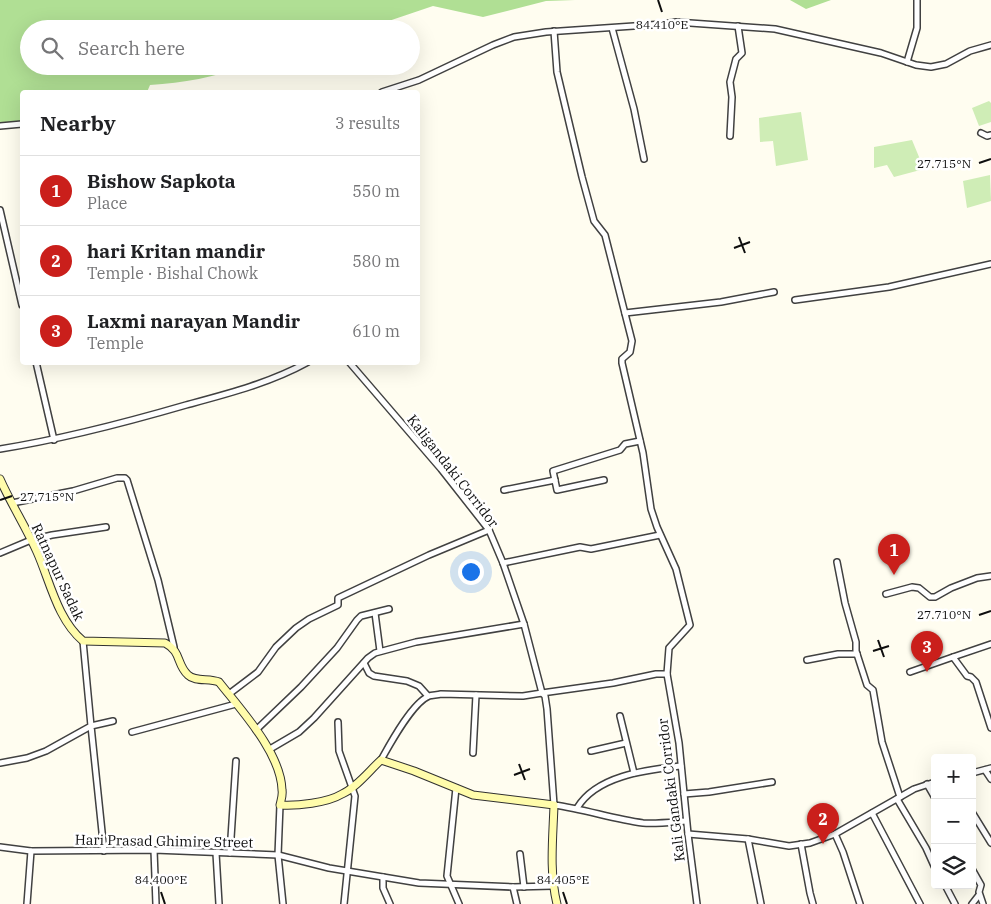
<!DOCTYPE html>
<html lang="en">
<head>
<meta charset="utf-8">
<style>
	body { margin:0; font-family:"IBM Plex Serif",serif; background:#f6f6f6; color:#202124 }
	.controls { position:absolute; right:15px; bottom:15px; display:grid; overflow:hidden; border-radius:5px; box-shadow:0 5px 20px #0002 }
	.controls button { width:45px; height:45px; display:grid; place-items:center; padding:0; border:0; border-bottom:1px solid #e0e0e0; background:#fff; color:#202124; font:25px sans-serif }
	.you { position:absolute; left:470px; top:571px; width:18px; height:18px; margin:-12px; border:4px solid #fff; border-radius:50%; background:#1a73e8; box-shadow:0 0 0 8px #1a73e833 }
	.badge { display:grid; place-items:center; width:32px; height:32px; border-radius:50%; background:#ca1f1b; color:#fff; font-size:16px; font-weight:700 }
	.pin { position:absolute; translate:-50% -41px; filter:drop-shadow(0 1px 2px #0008) }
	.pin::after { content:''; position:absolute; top:26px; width:18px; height:15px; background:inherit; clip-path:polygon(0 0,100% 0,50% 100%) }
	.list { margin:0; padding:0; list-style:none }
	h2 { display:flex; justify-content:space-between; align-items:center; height:65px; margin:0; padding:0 20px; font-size:21px }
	h2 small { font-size:16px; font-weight:400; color:#757577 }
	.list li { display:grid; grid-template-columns:32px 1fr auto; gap:15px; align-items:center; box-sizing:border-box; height:70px; padding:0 20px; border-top:1px solid #e0e0e0 }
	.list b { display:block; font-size:19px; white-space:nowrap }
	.list p { margin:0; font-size:16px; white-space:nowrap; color:#757577 }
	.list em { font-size:16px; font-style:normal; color:#757577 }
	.icon { flex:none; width:28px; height:28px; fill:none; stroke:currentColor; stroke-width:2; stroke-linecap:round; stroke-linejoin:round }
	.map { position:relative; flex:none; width:991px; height:904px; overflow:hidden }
	.search { position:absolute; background:#fff; box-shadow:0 5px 20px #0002; left:20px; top:20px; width:400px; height:55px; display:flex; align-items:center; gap:12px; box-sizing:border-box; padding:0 18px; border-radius:28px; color:#757577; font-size:19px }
	.panel { position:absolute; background:#fff; box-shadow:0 5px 20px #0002; left:20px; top:90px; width:400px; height:275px; border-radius:5px }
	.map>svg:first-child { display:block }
	.green { fill:#cfedb6 }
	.forest { fill:#b0df94 }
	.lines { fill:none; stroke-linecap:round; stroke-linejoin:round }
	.minor-casing { stroke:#414141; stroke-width:8 }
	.secondary-casing { stroke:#303030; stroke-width:9 }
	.minor { stroke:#fff; stroke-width:5 }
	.secondary { stroke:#fffcab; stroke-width:7 }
	.ticks { fill:none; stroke:#0e0e0e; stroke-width:2 }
	.labels { text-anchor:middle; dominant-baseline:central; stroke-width:5; stroke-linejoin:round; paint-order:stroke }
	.street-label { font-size:14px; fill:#0e0e0e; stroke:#fff }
	.ticks-label { font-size:12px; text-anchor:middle; fill:#0e0e0e; stroke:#fff; stroke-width:5; stroke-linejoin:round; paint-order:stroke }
</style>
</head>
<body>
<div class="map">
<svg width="991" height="904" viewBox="0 0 991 904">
	<rect width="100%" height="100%" fill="#fffdf0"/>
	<!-- green -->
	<g class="green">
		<polygon points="989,101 991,103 991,122 979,126 972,108"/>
		<polygon points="801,112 808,160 776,166 773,141 760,142 759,118"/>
		<polygon points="912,140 924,169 894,177 887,165 874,168 874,147"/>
		<polygon points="990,175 991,201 967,208 963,181"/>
	</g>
	<!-- forest -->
	<g class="forest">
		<path d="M 0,0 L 575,0 L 546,1 L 483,17 L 433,6 L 365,29 L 29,29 L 29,66 L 246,66 C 215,77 183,83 150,85 L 147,92 L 22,92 L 22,122 L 0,125 Z"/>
		<polygon points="790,0 831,0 806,9"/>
	</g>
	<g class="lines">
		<defs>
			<g id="minor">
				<polyline points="612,28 634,109 644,159"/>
				<polyline points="554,31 557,72 582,177 594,221 605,235 632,341 630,352 622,359 622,363 643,453 651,509 657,527 676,569 690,625 669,648 667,674 679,743 688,834 697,904"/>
				<polyline points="907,62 917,28 917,0"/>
				<polyline points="382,92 419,80 493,45 514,37 546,32 663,24 676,22 775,29 881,53 916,65 931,67 946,64 970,51 991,45"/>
				<polyline points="0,126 22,124"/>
				<polyline points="981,133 987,136 991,135"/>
				<polyline points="730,136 732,97 730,82 736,59 742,53 738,26"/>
				<polyline points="0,210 22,305"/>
				<polyline points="795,300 889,287 991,264"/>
				<polyline points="625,313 721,302 774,292"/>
				<polyline points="36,362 54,440"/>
				<polyline points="349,362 441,469 489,530 503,563 524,624 542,693 613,683 656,674 667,674"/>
				<path d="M 0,449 C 63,439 124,423 186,405 C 227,394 270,383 308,362"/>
				<polyline points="604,480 557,490 553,471 620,450 625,444 640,441"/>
				<polyline points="504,490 555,480"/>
				<polyline points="12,503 73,491 117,478 125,478 127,480 158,580 174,647"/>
				<polyline points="0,553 31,540 52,535 106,527"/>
				<polyline points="837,562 845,603 856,642 856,651 867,685 873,690 882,742 900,797"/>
				<polyline points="503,563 580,547 591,549 660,535"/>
				<polyline points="886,594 912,587 919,588 930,597 935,597 951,588 977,578 991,576"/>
				<polyline points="375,613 380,651"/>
				<polyline points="953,657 991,644"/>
				<polyline points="807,660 838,654 857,654"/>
				<polyline points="364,663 369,673 374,676 407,681 419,686 428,696"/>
				<polyline points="910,672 953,657 967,676 971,677 976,682 991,728"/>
				<polyline points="229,694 258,672 276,647 296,628 309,619 338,605 338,598 429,555 489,530"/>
				<polyline points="620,716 634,773"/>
				<polyline points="338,722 339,751 355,796 344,904"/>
				<polyline points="256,730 301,687 337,648 357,620 361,616 389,609"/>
				<polyline points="132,732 236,704"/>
				<polyline points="270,749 299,732 314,718 368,658 375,653 416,642 524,624"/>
				<polyline points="591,751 626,743"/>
				<polyline points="473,753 476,695"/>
				<path d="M 381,760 C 390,744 412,703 429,696 C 432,695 437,695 441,694 L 523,696 L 542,693 L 545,696 L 547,709 L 554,805 C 584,809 613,819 643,823 C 657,824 673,822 686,821"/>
				<polyline points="0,763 27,758 46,751 91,726 83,641"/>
				<polyline points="985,770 991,779"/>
				<polyline points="972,773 991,768"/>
				<polyline points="927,784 935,798"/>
				<polyline points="456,788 447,876 459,904"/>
				<polyline points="684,794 709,792 772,782"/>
				<polyline points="897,799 926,848 935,868"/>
				<polyline points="280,805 278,855 283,904"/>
				<path d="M 577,808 C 597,775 647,770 681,766"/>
				<polyline points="972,812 991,843"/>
				<polyline points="872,813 920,904"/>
				<polyline points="688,834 748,839 789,846 810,843 835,834 914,789 935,782"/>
				<polyline points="835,834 843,852 860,904"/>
				<polyline points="748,839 761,904"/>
				<polyline points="801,844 810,893 813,904"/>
				<polyline points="0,847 31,851 154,850 278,855 329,868 419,883 513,887 553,886"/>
				<polyline points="154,850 156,904"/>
				<polyline points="104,851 91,726 113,721"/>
				<polyline points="216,853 219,904"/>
				<polyline points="230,853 236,761"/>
				<polyline points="520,854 524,887"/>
				<polyline points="972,869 981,885 979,892 983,904"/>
				<polyline points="383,877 383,888 390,904"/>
				<polyline points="945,885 955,904"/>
				<polyline points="513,887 517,904"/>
				<polyline points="27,904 31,851"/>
				<polyline points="972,904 979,895"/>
			</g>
			<path id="secondary" d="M 0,479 C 11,504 26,527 37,552 C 50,581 57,619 83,641 L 165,643 C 182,652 176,664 188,675 C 195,682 209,678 219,682 C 241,710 281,753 282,790 C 283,795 281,800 280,805 C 297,806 327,803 342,794 C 357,787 369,771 381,760 L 414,771 L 473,795 L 554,805 C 553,837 549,872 557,904"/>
		</defs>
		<!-- minor casing -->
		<use href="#minor" class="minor-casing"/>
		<!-- secondary casing -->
		<use href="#secondary" class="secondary-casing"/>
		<!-- minor -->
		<use href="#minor" class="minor"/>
		<!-- secondary -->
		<use href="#secondary" class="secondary"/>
	</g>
	<!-- ticks -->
	<path class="ticks" d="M 658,0 L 662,12M 979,163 L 991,159M 739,237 L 745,253M 734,248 L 750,242M 0,500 L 12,496M 979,615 L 991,611M 878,640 L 884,657M 873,651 L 889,646M 519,764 L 525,780M 514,775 L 530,769M 161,892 L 165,904M 563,892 L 567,904"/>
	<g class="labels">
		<!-- street labels -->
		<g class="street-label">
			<text transform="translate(453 471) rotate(52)">Kaligandaki Corridor</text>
			<text transform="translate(58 572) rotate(65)">Ratnapur Sadak</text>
			<text transform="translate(671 790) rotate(-97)">Kali Gandaki Corridor</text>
			<text transform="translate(164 841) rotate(1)">Hari Prasad Ghimire Street</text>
		</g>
	</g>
	<g class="ticks-label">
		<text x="662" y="29">84.410°E</text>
		<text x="944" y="168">27.715°N</text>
		<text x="47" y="501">27.715°N</text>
		<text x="944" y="619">27.710°N</text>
		<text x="161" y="884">84.400°E</text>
		<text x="563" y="884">84.405°E</text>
	</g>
</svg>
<div class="controls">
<button>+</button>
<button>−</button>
<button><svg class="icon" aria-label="layers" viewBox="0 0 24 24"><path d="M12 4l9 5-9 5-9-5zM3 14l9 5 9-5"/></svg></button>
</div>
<div class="you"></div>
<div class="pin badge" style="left:894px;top:575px">1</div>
<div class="pin badge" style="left:823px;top:844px">2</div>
<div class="pin badge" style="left:927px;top:672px">3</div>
<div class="search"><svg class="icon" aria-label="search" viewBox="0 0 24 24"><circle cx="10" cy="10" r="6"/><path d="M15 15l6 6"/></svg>Search here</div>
<section class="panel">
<h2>Nearby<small>3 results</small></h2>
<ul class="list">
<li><span class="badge">1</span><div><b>Bishow Sapkota</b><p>Place</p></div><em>550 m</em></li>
<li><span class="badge">2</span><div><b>hari Kritan mandir</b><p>Temple · Bishal Chowk</p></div><em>580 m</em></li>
<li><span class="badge">3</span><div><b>Laxmi narayan Mandir</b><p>Temple</p></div><em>610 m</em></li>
</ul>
</section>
</div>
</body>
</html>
